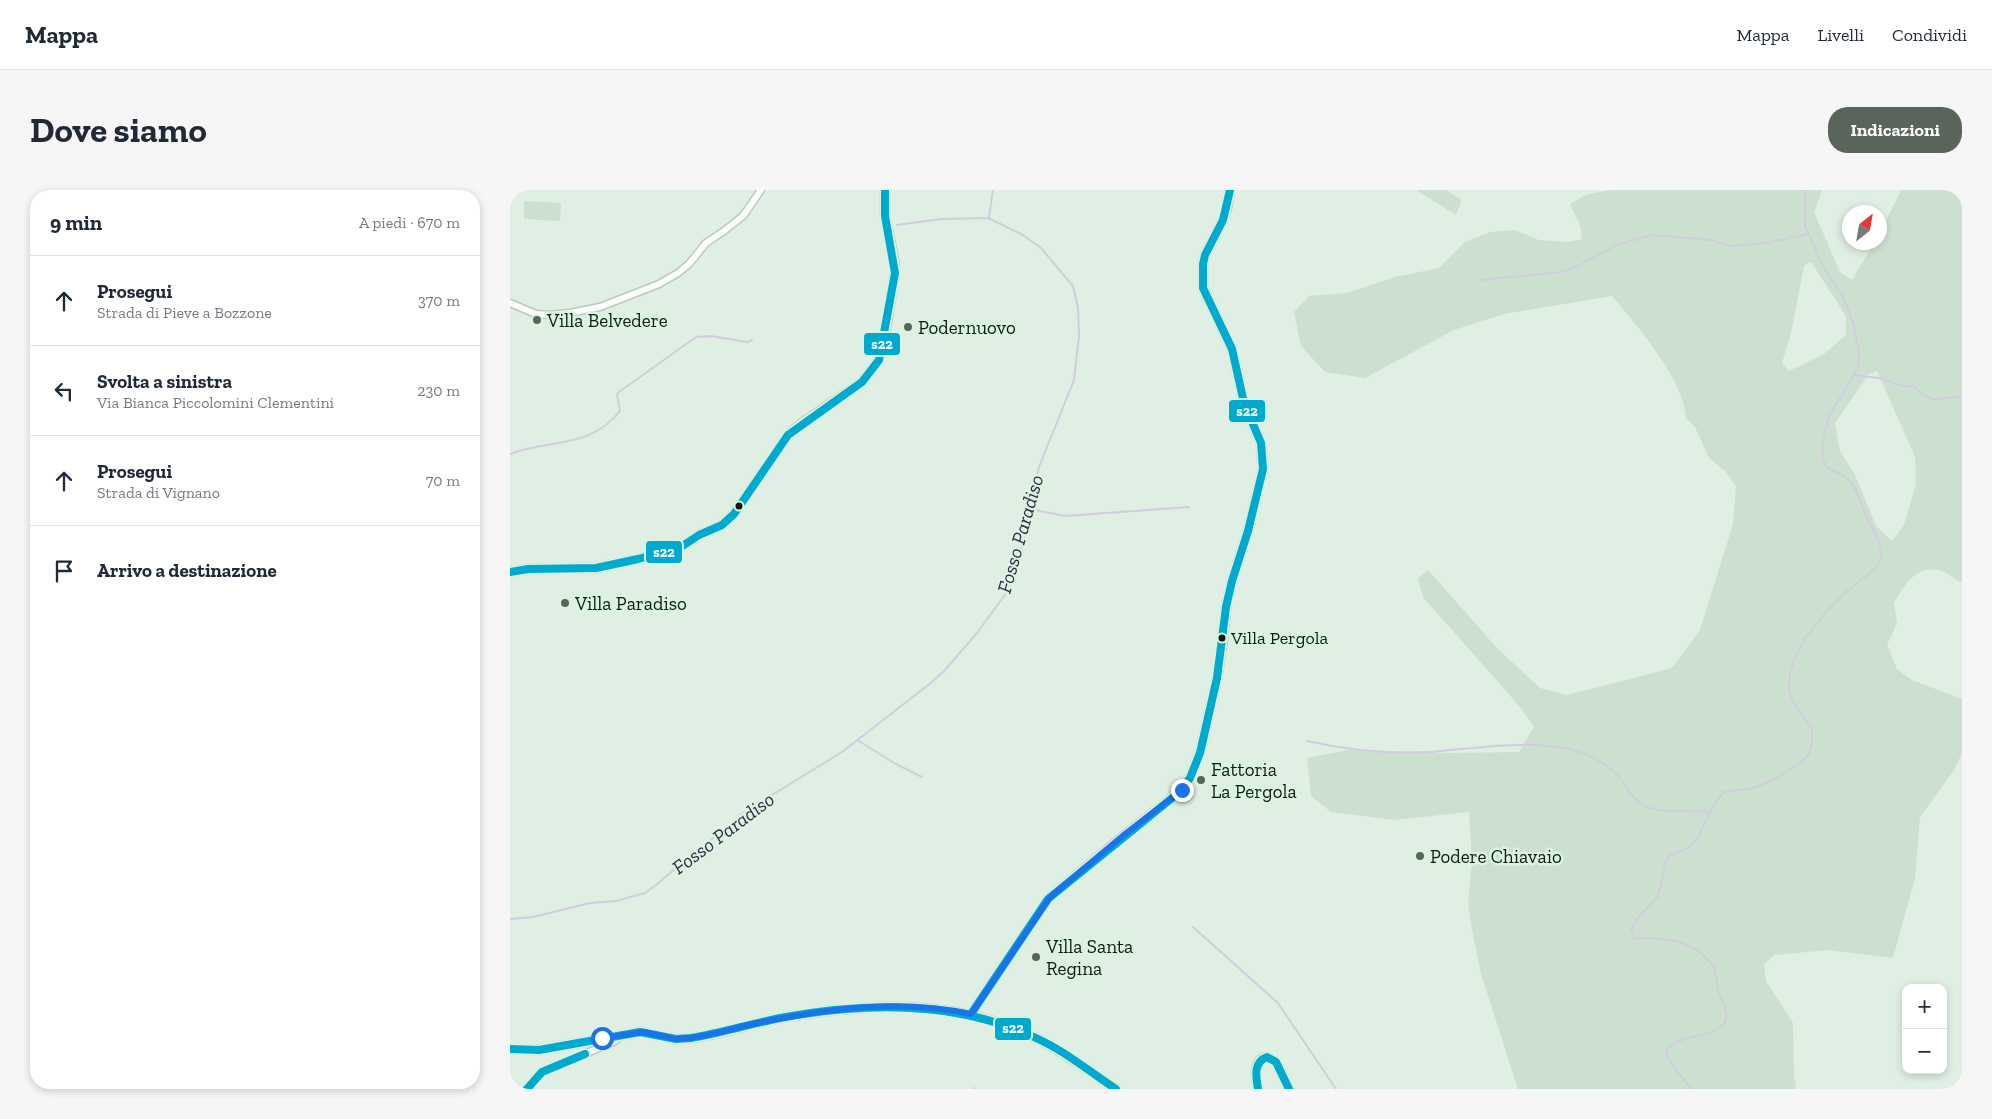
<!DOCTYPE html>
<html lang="it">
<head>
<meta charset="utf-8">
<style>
	body { margin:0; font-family:"Zilla Slab",serif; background:#f6f6f7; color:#1f2937 }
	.controls { position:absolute; right:15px; bottom:15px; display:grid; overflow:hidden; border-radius:10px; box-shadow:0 2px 8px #0003 }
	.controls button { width:45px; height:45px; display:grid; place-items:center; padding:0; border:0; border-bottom:1px solid #e0e1e3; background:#fff; color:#1f2937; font:25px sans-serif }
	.compass { position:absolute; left:1332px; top:15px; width:45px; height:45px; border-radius:50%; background:#fff; box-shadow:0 2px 8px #0003; rotate:31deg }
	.stop { position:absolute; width:15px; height:15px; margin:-11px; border:4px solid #1a73e8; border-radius:50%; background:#fff }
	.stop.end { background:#1a73e8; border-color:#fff; box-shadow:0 1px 5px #0008 }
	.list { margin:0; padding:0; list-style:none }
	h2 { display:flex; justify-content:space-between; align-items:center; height:65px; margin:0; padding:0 20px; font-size:21px }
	h2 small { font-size:16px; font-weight:400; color:#747a83 }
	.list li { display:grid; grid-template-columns:32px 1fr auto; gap:15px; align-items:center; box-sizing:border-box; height:90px; padding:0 20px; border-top:1px solid #e0e1e3 }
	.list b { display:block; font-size:19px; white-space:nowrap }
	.list p { margin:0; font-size:16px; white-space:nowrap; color:#747a83 }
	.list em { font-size:16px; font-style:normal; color:#747a83 }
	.icon { flex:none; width:28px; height:28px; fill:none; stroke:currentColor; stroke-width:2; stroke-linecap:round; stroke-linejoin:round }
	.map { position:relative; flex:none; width:1452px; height:899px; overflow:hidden; border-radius:20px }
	header { display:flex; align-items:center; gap:30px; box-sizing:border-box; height:70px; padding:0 25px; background:#fff; border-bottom:1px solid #e0e1e3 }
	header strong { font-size:24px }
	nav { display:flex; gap:28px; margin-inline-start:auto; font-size:18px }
	.intro { display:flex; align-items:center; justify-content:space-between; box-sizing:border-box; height:120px; padding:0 30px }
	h1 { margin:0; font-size:35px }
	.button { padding:12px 22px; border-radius:20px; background:#59655b; color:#fff; font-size:18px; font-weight:700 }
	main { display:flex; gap:30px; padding:0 30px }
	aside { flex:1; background:#fff; border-radius:20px; box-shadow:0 2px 8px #0003 }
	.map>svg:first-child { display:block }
	.green { fill:#cce0cf; fill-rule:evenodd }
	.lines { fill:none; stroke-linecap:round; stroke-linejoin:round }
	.stream { stroke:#d1cdde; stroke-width:2 }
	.street-casing { stroke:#bcc9bf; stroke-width:9 }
	.secondary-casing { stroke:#bcc9bf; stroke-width:11 }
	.street { stroke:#fafdfb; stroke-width:6 }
	.secondary { stroke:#f3f4f5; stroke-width:9 }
	.bus-1-casing { stroke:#daf5df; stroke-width:11 }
	.bus-1 { stroke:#00a9ce; stroke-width:8 }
	.route { stroke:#1a73e8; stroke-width:6 }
	.poi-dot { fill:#59655b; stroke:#daf5df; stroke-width:2 }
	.bus-dot { fill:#101a12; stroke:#daf5df; stroke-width:2 }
	.labels { text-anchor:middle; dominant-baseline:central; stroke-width:5; stroke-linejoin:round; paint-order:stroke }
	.bus-label { font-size:18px; fill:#101a12; stroke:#daf5df; text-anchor:start }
	.poi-label { font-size:19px; fill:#101a12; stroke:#daf5df; text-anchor:start }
	.water-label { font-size:20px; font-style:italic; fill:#36254c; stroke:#daf5df }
	.line-badge { stroke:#daf5df; stroke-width:2 }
	.badge-label { font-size:14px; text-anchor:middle; font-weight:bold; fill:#fff }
</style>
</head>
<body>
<header>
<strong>Mappa</strong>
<nav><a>Mappa</a><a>Livelli</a><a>Condividi</a></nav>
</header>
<div class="intro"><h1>Dove siamo</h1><a class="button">Indicazioni</a></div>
<main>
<aside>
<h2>9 min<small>A piedi · 670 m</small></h2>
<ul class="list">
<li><svg class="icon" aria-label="ahead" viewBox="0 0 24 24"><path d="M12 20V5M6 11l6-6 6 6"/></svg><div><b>Prosegui</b><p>Strada di Pieve a Bozzone</p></div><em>370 m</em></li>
<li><svg class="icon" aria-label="left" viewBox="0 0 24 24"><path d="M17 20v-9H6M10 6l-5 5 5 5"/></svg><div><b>Svolta a sinistra</b><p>Via Bianca Piccolomini Clementini</p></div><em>230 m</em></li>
<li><svg class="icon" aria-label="ahead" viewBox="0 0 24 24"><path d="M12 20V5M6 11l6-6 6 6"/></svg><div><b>Prosegui</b><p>Strada di Vignano</p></div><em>70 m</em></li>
<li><svg class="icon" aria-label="arrive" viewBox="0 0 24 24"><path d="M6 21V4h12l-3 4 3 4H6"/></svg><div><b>Arrivo a destinazione</b></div></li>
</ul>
</aside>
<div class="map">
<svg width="1452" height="899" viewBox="0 0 1452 899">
	<rect width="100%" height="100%" fill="#e0efe3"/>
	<!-- green -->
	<g class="green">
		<polygon points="906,0 936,0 952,10 946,25"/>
		<path d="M 1103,0 L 1312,0 L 1304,22 L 1330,82 L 1342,90 L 1364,53 L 1370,52 L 1370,43 L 1391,0 L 1452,0 L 1452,393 C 1446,390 1438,383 1431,381 C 1407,374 1395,394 1384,413 L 1387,433 L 1377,455 L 1387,479 L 1402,490 L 1452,509 L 1452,563 L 1444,580 L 1410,627 L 1405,688 L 1383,768 L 1318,760 L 1264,765 L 1254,774 L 1256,791 L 1283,833 L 1284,884 L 1286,899 L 1008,899 L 971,784 L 962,739 L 958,713 L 962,672 L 959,622 L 884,630 L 821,622 L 801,606 L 797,568 L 838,560 L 938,563 L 1009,562 L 1024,537 L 1010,517 L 913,407 L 908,388 L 918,380 L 987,458 L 1030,498 L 1057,505 L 1162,478 L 1190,440 L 1223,334 L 1226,296 L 1216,282 L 1199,268 L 1185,237 L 1176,228 C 1173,188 1128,137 1102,106 L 994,124 L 944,140 L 855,188 L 815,182 L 791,156 L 784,122 L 799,106 L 837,103 L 885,87 L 929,78 L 955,52 L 980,42 L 1005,40 L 1029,50 L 1058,52 L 1072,49 L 1070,35 L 1060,14 L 1078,4 ZM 1301,72 L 1336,126 L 1336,145 L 1314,164 L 1279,181 L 1272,173 L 1281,143 L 1294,76 ZM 1367,181 L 1405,267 L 1406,294 L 1394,335 L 1382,351 L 1366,336 L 1345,285 L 1330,261 L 1325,233 L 1359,184 Z"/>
		<polygon points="14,11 51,13 50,31 14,29"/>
	</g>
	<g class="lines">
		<!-- stream -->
		<g class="stream">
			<polyline points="479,27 483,0"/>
			<polyline points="971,90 1052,82 1070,75 1106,55 1142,45 1201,50 1222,56 1256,53 1298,44"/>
			<path d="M 1344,185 L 1369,188 L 1392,196 L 1403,196 C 1421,215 1428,209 1452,206"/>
			<path d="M 0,264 C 40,249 80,259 110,221 L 107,204 L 109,202 L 186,147 L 201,146 L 237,152 L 242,150"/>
			<polyline points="520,319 555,326 679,317"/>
			<polyline points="349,551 384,573 412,587"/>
			<path d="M 797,551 C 837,560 877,564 918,562 C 963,559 1009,550 1054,558 C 1078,563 1097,572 1112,591 C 1118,599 1123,608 1131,614 C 1146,624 1180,620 1199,622"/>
			<polyline points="0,729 23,727 80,713 106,711 135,703 146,695 193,655 215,640 231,624 332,562 422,492 434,481 467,443 500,398 515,344 529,277 564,190 569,146 568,118 563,96 531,58 513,45 478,28 431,29 387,35"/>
			<polyline points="683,737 768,813 826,899"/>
			<polyline points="464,899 464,898"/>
			<path d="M 1181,899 L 1162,874 L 1156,863 C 1163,843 1205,850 1215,832 C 1220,824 1212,812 1209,803 C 1207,795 1206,785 1204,777 C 1202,774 1199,771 1196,768 C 1178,748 1150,748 1125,748 L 1121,740 L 1127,729 L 1147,707 L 1151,694 L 1156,671 L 1161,665 L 1180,657 L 1189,646 L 1200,622 L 1213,602 L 1241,599 L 1265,589 L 1292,572 L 1299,564 L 1302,554 L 1302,539 L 1282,510 L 1279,498 L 1280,485 L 1284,470 L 1296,447 L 1315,423 L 1336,402 L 1366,378 L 1371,369 L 1371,360 L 1368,349 L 1357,328 L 1343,294 L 1332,285 L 1318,278 L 1312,269 L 1314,245 L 1319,226 L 1344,185 L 1348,175 L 1349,164 L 1344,136 L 1333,106 L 1315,80 L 1295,36 L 1295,0"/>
		</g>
		<defs>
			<g id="street">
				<polyline points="0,113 26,124 39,125 60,123 90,117 149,94 168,83 179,74 196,53 214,41 233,26 251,0"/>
				<polyline points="17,899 32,882 105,851 110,846"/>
			</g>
			<g id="secondary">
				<polyline points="0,382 18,379 86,378 128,369 171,357 189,345 212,335 224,324 278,245 291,234 352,192 369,170 373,155 385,83 384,70 375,26 375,0"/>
				<polyline points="461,824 538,709 615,645 672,600 680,588 690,563 707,488 713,450 716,417 722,391 738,341 753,279 751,253 734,213 722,159 693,98 693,74 695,65 713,30 717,18 720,0"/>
				<path d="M 0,859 L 29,860 L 130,842 L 166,849 L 181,848 C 211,844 240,834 270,828 C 356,813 445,808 526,848 C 555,862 580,882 606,899"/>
				<path d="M 748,899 C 746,888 742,870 757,867 L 766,872 L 779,899"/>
			</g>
		</defs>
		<!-- street casing -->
		<use href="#street" class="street-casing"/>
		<!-- secondary casing -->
		<use href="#secondary" class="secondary-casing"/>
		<!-- street -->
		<use href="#street" class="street"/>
		<!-- secondary -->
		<use href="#secondary" class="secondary"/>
		<defs>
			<g id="bus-1">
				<polyline points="0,382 18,379 86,378 128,369 171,357 189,345 212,335 224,324 278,245 352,192 369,170 385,83 375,26 375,0"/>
				<polyline points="461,824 538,709 672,600 680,588 690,563 707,488 716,417 722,391 738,341 753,279 751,253 734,213 722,159 693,98 693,74 695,65 713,30 720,0"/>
				<path d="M 0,859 L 29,860 L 130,842 L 166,849 L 181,848 C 211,843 240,834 270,828 C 355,812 446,810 526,848 C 555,861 580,882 606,899"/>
				<polyline points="17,899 32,882 75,864"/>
				<path d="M 748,899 C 746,887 743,872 757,867 L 766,872 L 779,899"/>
			</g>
		</defs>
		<!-- bus-1 casing -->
		<use href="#bus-1" class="bus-1-casing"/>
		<!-- bus-1 -->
		<use href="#bus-1" class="bus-1"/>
	</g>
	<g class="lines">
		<!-- route -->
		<path class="route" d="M 92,848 L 134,842 L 166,849 L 181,848 C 205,844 228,837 252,832 C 321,818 392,809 461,824 L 540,707 L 615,644 L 672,600"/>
	</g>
	<!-- markers -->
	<g class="poi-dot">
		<circle cx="27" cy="130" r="5"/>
		<circle cx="398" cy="137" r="5"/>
		<circle cx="55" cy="413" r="5"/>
		<circle cx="691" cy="590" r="5"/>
		<circle cx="910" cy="666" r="5"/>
		<circle cx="526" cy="767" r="5"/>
	</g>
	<g class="bus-dot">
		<circle cx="229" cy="316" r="4.5"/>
		<circle cx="712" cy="448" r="4.5"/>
	</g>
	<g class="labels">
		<!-- bus labels -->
		<g class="bus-label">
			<text x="721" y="448">Villa Pergola</text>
		</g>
		<!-- poi labels -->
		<g class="poi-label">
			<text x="37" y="130">Villa Belvedere</text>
			<text x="408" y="137">Podernuovo</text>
			<text x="65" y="413">Villa Paradiso</text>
			<text x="701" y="579">Fattoria<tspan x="701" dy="22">La Pergola</tspan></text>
			<text x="920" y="666">Podere Chiavaio</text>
			<text x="536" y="756">Villa Santa<tspan x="536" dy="22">Regina</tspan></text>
		</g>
		<!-- water labels -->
		<g class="water-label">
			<text transform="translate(510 344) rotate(-74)">Fosso Paradiso</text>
			<text transform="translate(213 643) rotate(-37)">Fosso Paradiso</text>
		</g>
	</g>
	<g class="line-badge">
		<rect x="353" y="142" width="38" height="24" rx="5" fill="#00a9ce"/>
		<rect x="718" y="209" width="38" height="24" rx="5" fill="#00a9ce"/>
		<rect x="135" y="350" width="38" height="24" rx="5" fill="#00a9ce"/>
		<rect x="484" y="827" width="38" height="24" rx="5" fill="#00a9ce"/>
	</g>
	<g class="badge-label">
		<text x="372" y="159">s22</text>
		<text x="737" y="226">s22</text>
		<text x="154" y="367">s22</text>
		<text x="503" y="843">s22</text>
	</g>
</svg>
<div class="controls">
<button>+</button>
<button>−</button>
</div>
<svg class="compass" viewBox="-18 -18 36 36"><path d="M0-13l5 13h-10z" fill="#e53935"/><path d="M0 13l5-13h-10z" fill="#747a83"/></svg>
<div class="stop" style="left:92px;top:848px"></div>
<div class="stop end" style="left:672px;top:600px"></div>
</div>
</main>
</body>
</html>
